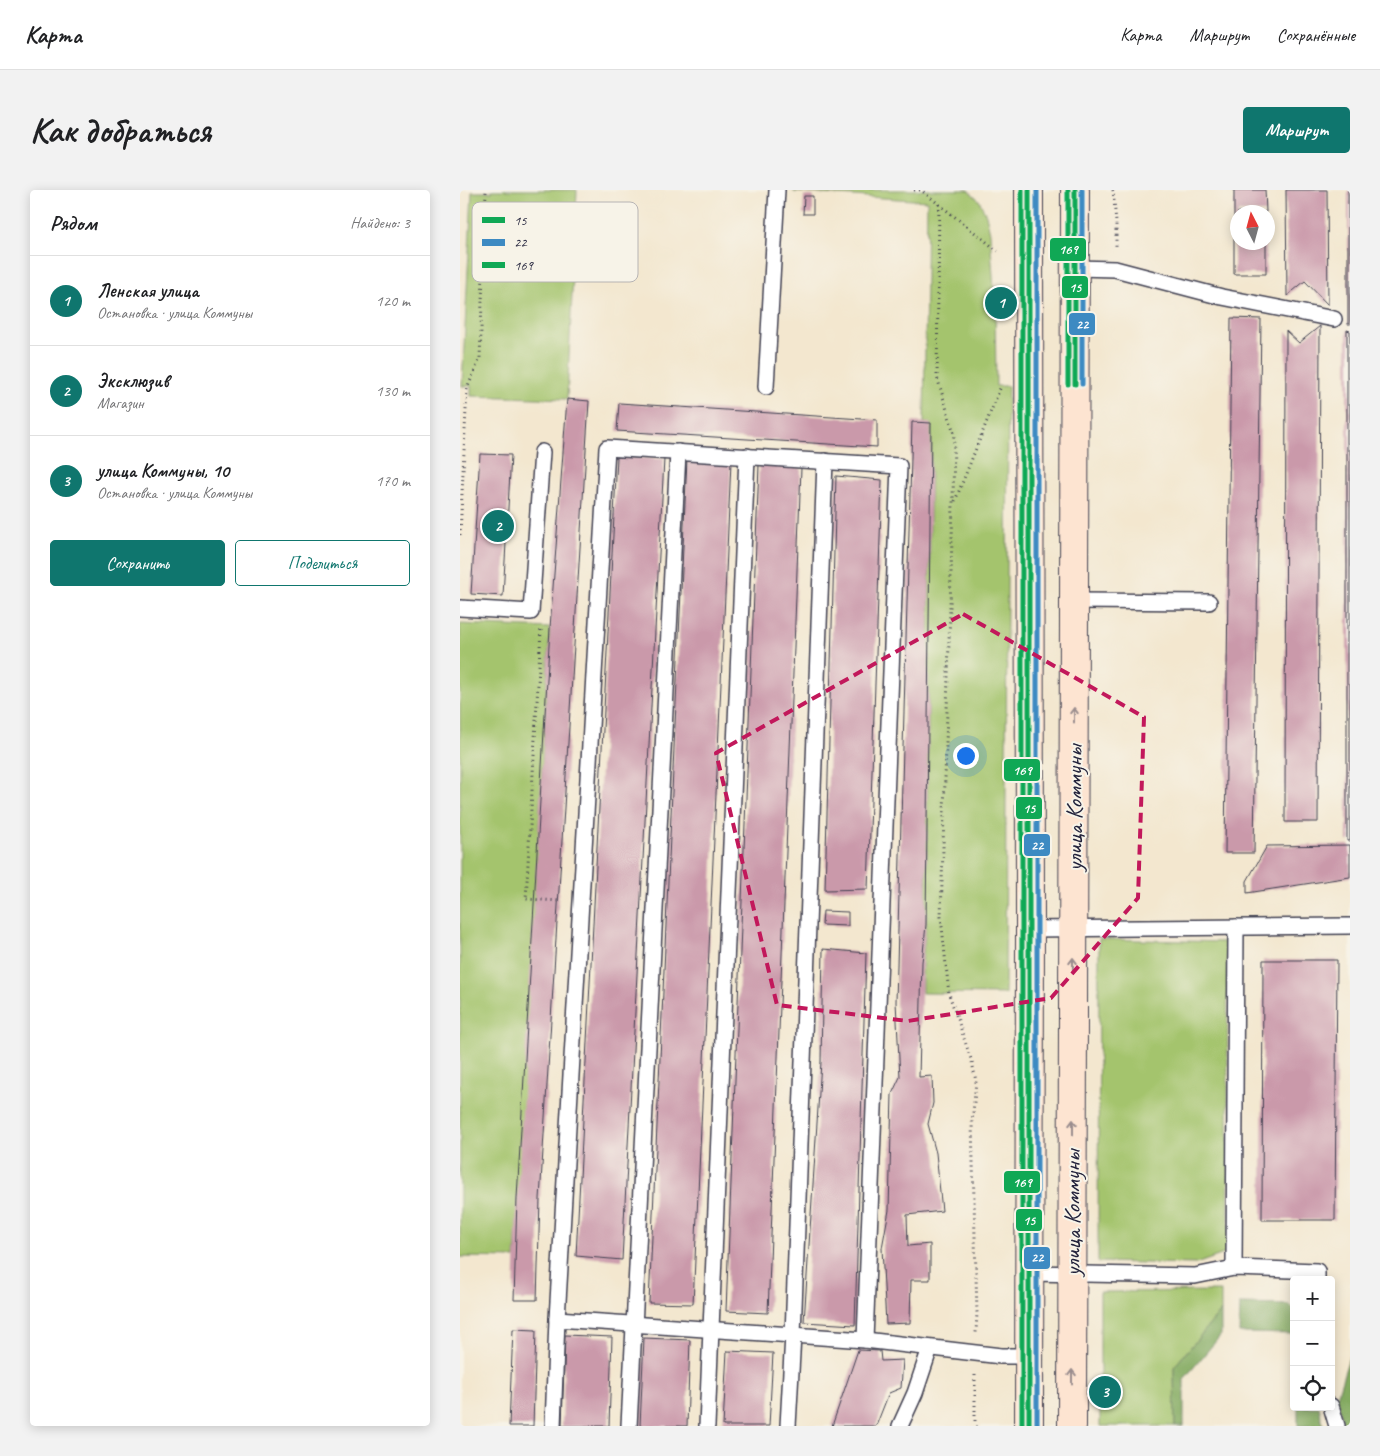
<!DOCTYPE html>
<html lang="ru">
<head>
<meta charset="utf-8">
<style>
	body { margin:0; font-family:Caveat,sans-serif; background:#f2f2f2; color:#202124 }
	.controls { position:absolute; right:15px; bottom:15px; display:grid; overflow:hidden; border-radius:5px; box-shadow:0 2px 12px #0003 }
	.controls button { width:45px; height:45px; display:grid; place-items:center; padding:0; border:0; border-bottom:1px solid #e0e0e0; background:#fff; color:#202124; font:25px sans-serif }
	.compass { position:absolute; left:770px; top:15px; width:45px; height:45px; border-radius:50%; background:#fff; box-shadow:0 2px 12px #0003; rotate:354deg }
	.you { position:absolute; left:505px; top:565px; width:18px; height:18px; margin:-12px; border:4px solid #fff; border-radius:50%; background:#1a73e8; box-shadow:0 0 0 8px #1a73e833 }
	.badge { display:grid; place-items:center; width:32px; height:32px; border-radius:50%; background:#0f766e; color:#fff; font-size:16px; font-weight:700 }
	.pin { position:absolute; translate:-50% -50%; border:2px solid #fff; box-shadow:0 1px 5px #0006 }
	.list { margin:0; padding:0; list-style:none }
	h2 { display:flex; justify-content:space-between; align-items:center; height:65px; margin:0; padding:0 20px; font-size:21px }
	h2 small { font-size:16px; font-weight:400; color:#757577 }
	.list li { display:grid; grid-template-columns:32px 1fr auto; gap:15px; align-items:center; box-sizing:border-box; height:90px; padding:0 20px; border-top:1px solid #e0e0e0 }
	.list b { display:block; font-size:19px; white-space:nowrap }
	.list p { margin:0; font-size:16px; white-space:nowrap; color:#757577 }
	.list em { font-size:16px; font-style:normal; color:#757577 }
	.actions { display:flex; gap:10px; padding:15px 20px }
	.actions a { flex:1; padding:11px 0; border:1px solid #0f766e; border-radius:5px; text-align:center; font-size:18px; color:#0f766e }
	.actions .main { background:#0f766e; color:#fff }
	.icon { flex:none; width:28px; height:28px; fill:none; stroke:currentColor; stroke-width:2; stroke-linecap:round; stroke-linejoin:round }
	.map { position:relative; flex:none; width:890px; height:1236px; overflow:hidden; border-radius:5px }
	header { display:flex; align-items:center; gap:30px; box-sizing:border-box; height:70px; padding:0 25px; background:#fff; border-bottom:1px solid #e0e0e0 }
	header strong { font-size:24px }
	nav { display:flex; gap:28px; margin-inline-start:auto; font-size:18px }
	.intro { display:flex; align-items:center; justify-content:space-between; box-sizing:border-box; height:120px; padding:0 30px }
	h1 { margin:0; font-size:35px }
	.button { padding:12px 22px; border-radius:5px; background:#0f766e; color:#fff; font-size:18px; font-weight:700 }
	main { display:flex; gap:30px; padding:0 30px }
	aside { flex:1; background:#fff; border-radius:5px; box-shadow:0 2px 12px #0003 }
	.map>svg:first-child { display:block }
	.green { fill:#a4c46d; stroke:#637354 }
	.forest { fill:#83aa60; stroke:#52664e }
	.building { fill:#ca99aa }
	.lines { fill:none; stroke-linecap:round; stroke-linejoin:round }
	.lane-casing { stroke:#414051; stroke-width:18 }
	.secondary-casing { stroke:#414051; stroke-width:30 }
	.path { stroke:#414051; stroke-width:3; stroke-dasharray:1 4; stroke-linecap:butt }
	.lane { stroke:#fff; stroke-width:15 }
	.secondary { stroke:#fde4d1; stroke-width:28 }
	.bus-1-casing { stroke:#f7f3e8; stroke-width:9 }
	.bus-2-casing { stroke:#f7f3e8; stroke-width:9 }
	.bus-3-casing { stroke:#f7f3e8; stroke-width:9 }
	.bus-1 { stroke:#10a855; stroke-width:5 }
	.bus-2 { stroke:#3d8ac2; stroke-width:5 }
	.bus-3 { stroke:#10a855; stroke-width:5 }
	.oneway { stroke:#9a8d8e }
	.marked { fill:none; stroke:#c2185b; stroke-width:4; stroke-dasharray:10 6; stroke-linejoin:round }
	.labels { text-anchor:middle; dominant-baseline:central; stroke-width:4; stroke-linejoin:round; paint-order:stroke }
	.street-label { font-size:24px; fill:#22223b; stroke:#f7f3e8 }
	.key { fill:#f7f3e8; stroke:#b7b4b4; stroke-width:1 }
	.key-label { font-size:14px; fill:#22223b }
	.line-badge { stroke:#f7f3e8; stroke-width:2 }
	.badge-label { font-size:14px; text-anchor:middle; font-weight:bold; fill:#fff }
</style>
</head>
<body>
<header>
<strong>Карта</strong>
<nav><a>Карта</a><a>Маршрут</a><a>Сохранённые</a></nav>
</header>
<div class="intro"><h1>Как добраться</h1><a class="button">Маршрут</a></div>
<main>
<aside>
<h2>Рядом<small>Найдено: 3</small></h2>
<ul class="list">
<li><span class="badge">1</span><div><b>Ленская улица</b><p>Остановка · улица Коммуны</p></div><em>120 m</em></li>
<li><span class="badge">2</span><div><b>Эксклюзив</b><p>Магазин</p></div><em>130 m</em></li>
<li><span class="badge">3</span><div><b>улица Коммуны, 10</b><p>Остановка · улица Коммуны</p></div><em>170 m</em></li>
</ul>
<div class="actions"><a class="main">Сохранить</a><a>Поделиться</a></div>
</aside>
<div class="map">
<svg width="890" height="1236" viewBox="0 0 890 1236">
	<rect width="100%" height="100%" fill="#f7f3e8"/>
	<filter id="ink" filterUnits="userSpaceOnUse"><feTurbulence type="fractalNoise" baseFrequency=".02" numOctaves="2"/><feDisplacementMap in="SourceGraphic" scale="10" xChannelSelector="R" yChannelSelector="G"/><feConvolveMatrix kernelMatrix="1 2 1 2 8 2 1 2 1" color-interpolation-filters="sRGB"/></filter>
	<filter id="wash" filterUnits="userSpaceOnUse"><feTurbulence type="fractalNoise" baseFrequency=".0096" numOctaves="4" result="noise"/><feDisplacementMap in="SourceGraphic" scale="20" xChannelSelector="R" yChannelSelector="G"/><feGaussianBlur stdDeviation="1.12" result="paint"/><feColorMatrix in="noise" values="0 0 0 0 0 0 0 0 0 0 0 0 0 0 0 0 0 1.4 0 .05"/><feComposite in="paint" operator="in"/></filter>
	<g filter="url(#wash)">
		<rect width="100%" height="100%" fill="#f3e7cf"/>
		<!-- green -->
		<g class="green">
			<polygon points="32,0 117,0 107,209 11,206 11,196 2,196 12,2 32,2"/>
			<polygon points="334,0 508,0 519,10 526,25 530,43 535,114 536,196 548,196 545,804 462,803 462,772 466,735 471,234 464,233 467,11 334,2"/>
			<polygon points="0,434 90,438 55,1068 0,1067"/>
			<polygon points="639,749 767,752 769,1062 736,1074 638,1072"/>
			<polygon points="761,1101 761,1121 714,1177 715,1236 640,1236 640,1102"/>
		</g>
		<!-- forest -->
		<g class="forest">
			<polygon points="780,1114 830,1115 834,1119 834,1144 779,1143"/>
			<polygon points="761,1121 761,1145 724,1189 724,1236 715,1236 714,1177"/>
			<polygon points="890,1164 890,1236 883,1236 877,1206"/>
			<polygon points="838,1217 859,1217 863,1236 838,1236"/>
		</g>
		<g id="blocks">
			<!-- building -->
			<g class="building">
				<polygon points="774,0 805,0 806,22 778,22 778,52 806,52 806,84 774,84"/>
				<polygon points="826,0 867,0 868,115 845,91 827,106"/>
				<rect x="888" y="0" width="2" height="134"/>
				<polygon points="344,6 353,6 353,24 343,24"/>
				<polygon points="771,128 801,129 794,663 765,663"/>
				<polygon points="860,136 858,632 825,632 826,141 839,153"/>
				<polygon points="887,140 890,141 890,651 887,651"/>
				<polygon points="107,209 129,211 80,1009 77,1110 54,1110 57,1008 90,438"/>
				<polygon points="159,213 417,230 417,257 157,241"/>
				<polygon points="452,232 471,233 466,735 462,772 459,887 472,886 473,913 468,934 476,963 482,1021 447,1025 448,1056 470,1054 470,1090 451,1090 450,1133 426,1134 422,1058 429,1020 432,904 440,887 436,812"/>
				<polygon points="20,264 51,265 43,406 11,404"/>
				<polygon points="157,267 204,269 162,1070 116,1066"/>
				<polygon points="227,269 271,272 233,1114 189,1113"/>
				<polygon points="299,275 341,278 308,1123 266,1121"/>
				<polygon points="376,286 422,290 408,699 365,700"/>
				<polygon points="890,655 890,687 787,703 787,691 807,656"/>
				<polygon points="363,721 388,722 388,736 362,735"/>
				<polygon points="363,759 406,763 395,1135 344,1132 361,872"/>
				<polygon points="803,770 877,770 875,1030 802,1030"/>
				<polygon points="53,1139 76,1140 73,1236 49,1236"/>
				<polygon points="105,1145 152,1147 149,1236 102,1236"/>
				<polygon points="184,1148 230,1150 227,1236 180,1236"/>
				<polygon points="398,1160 420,1161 421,1171 443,1170 441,1198 429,1203 416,1236 372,1236"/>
				<polygon points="267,1161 313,1163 309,1236 263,1236"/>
			</g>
		</g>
	</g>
	<g filter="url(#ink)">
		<use href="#blocks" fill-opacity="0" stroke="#414051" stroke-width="1"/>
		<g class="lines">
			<defs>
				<g id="lane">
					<polyline points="616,78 655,79 762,107 874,129"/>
					<polyline points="306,197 317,0"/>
					<polyline points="614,411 749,412"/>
					<polyline points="0,418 71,422 82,262"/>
					<polyline points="570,739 890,736"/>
					<polyline points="774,1078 776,737"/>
					<polyline points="569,1083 735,1086 774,1078 857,1081 857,1090"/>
					<polyline points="97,1129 405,1150 541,1166 569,1166"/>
					<polyline points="871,1216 877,1236"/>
					<polyline points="93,1236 97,1129 147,258 439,276 405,1150"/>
					<polyline points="169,1236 218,262"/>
					<polyline points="247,1236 287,266"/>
					<polyline points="328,1236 333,1145 365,271"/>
					<polyline points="440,1236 455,1203 470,1158"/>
				</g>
				<g id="secondary">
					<polyline points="569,1236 570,739 569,0"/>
					<polyline points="612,1236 615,0"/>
				</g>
			</defs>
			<!-- lane casing -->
			<use href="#lane" class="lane-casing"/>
			<!-- secondary casing -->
			<use href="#secondary" class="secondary-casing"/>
			<!-- path -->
			<g class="path">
				<polyline points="454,0 461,0 538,61"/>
				<polyline points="653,0 656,32 656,59"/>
				<polyline points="479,14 477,187 494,243 493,314 481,727 489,804 512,872 516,891 512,933 517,1123 516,1143"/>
				<polyline points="495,311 541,196"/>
				<polyline points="0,345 7,199 20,168 26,0"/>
				<polyline points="81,440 66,709 100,711"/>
				<polyline points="515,1236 515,1184"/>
			</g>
			<!-- lane -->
			<use href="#lane" class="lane"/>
			<!-- secondary -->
			<use href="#secondary" class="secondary"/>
			<defs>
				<g id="bus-1">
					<polyline points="569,0 569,1236"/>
					<polyline points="615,0 615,194"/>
				</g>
				<g id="bus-2">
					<polyline points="577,0 577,1236"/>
					<polyline points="622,0 622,194"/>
				</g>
				<g id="bus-3">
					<polyline points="562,0 562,1236"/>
					<polyline points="608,0 608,194"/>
				</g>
			</defs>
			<!-- bus-1 casing -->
			<use href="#bus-1" class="bus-1-casing"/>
			<!-- bus-2 casing -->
			<use href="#bus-2" class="bus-2-casing"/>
			<!-- bus-3 casing -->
			<use href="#bus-3" class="bus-3-casing"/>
			<!-- bus-1 -->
			<use href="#bus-1" class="bus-1"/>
			<!-- bus-2 -->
			<use href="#bus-2" class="bus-2"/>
			<!-- bus-3 -->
			<use href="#bus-3" class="bus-3"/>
		</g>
		<!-- one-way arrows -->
		<defs><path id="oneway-shaft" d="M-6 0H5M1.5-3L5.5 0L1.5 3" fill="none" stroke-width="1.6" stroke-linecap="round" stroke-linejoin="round" transform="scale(1.25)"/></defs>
		<g class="oneway">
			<use href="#oneway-shaft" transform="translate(614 525) rotate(-90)"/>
			<use href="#oneway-shaft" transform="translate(613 775) rotate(-90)"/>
			<use href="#oneway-shaft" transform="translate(613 937) rotate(-90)"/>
			<use href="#oneway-shaft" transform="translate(612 1187) rotate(-90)"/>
		</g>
	</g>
	<!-- marked area -->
	<path class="marked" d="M 503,424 L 684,527 L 678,708 L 591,808 L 448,831 L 317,815 L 256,563 Z"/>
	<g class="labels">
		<!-- street labels -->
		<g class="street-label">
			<text transform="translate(614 618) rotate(-90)">улица Коммуны</text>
			<text transform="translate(612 1023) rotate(-90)">улица Коммуны</text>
		</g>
	</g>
	<!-- legend -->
	<rect x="12" y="12" width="166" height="80" rx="8" class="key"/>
	<rect x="22" y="27" width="23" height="6" fill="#10a855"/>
	<rect x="22" y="49" width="23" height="7" fill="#3d8ac2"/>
	<rect x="22" y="72" width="23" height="6" fill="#10a855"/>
	<g class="key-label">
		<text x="54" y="35">15</text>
		<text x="54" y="57">22</text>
		<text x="54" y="80">169</text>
	</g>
	<g class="line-badge">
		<rect x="589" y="47" width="38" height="25" rx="5" fill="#10a855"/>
		<rect x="601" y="85" width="28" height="24" rx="5" fill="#10a855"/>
		<rect x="608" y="122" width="28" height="24" rx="5" fill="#3d8ac2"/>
		<rect x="543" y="568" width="38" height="24" rx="5" fill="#10a855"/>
		<rect x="555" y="606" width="28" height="24" rx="5" fill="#10a855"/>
		<rect x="563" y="643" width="28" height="24" rx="5" fill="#3d8ac2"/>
		<rect x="543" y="980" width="38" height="24" rx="5" fill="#10a855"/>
		<rect x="555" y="1018" width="28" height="24" rx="5" fill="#10a855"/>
		<rect x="563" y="1056" width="28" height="24" rx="5" fill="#3d8ac2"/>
	</g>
	<g class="badge-label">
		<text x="608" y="64">169</text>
		<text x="615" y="102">15</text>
		<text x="622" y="139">22</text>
		<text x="562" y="585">169</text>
		<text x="569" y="623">15</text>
		<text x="577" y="660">22</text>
		<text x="562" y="997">169</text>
		<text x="569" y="1035">15</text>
		<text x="577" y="1072">22</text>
	</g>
</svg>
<div class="controls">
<button>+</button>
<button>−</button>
<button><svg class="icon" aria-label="locate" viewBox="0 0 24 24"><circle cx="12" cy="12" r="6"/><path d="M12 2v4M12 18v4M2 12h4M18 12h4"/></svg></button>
</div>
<svg class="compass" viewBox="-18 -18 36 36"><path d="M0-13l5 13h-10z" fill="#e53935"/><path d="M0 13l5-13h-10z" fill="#757577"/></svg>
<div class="you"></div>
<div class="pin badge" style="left:541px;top:113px">1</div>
<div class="pin badge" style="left:38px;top:336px">2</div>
<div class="pin badge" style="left:645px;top:1202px">3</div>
</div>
</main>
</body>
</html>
